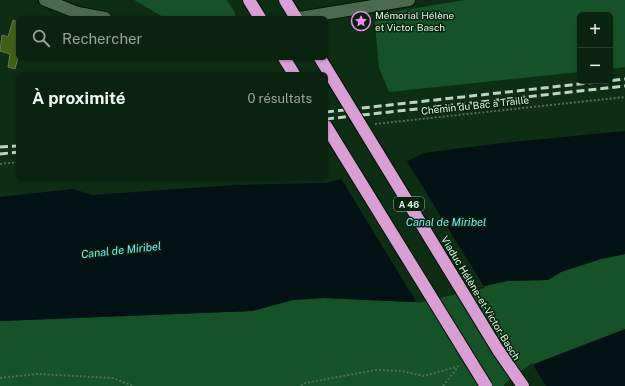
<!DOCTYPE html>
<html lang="fr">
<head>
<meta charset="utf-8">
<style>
	body { margin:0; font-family:"Public Sans",sans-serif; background:#132a19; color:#f1f3f6 }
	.controls { position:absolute; right:12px; top:12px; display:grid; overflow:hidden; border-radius:6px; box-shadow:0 1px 3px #0004 }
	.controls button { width:36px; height:36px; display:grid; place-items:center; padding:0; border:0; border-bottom:1px solid #2a3f30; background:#0a2210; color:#f1f3f6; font:20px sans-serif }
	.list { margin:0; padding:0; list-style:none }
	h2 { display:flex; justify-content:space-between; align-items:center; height:52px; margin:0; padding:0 16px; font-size:17px }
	h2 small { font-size:13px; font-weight:400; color:#99a49f }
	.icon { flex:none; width:22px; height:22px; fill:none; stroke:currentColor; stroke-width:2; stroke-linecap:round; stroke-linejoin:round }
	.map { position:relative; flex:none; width:625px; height:386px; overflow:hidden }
	.search { position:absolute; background:#0a2210; box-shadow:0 1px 3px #0004; left:16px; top:16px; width:312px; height:44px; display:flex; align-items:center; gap:10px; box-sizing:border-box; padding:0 14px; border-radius:6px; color:#99a49f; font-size:15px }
	.panel { position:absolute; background:#0a2210; box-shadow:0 1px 3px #0004; left:16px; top:72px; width:312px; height:108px; border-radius:6px }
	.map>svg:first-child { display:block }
	.green { fill:#165227 }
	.water { fill:#011114 }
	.pier { fill:#0d2d15 }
	.building { fill:#415e16; stroke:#657753 }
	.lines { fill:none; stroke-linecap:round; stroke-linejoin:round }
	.street-casing { stroke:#001502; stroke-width:14 }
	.highway-casing { stroke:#001502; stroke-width:14 }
	.path { stroke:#516d58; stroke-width:2; stroke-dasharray:2 2; stroke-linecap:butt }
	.street { stroke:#496a4f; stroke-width:12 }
	.highway { stroke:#d99ed4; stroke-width:12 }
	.rail { stroke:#bed3c2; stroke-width:3; stroke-dasharray:8 4; stroke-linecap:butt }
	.highway-bridge-casing { stroke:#001502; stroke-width:14; stroke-linecap:butt }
	.highway-bridge { stroke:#d99ed4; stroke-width:12 }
	.labels { text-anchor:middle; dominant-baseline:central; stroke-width:3; stroke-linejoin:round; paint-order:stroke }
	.shield { fill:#03230c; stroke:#a0b7a5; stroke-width:1 }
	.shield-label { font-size:9px; font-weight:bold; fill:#e3f6e6 }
	.poi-label { font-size:10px; fill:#e3f6e6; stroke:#03230c; text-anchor:start }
	.street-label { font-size:10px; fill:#e3f6e6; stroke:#03230c }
	.water-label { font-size:11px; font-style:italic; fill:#83e7f7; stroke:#03230c }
</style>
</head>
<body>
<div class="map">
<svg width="625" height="386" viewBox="0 0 625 386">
	<rect width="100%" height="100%" fill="#0d2d15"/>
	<!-- green -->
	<g class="green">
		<polygon points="134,0 227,0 235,13 235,18 165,18"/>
		<polygon points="465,0 625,0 625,67 610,69 610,15 580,15 580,72 389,92 379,68 374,15"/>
		<polygon points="625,254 625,329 506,386 0,386 0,321 252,311 293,300 324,298 413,302 507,281 548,280 561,272 601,259"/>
	</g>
	<!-- water -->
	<g class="water">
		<polygon points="625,131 625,254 601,259 561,272 548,280 507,281 413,302 324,298 293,300 252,311 0,321 0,197 73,189 92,195 235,185 326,183 404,163 424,153 502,143"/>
		<polygon points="625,329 625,386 506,386 534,364"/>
	</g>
	<!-- pier -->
	<g class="pier">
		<polygon points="406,160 485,288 417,303 340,177"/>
		<polygon points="532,363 546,386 504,386 504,384"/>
	</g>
	<!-- building -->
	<polygon class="building" points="13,20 18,22 18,58 15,69 8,67 10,54 0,51 2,35 8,37"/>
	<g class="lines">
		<defs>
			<g id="street">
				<polyline points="45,0 78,13 105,18"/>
				<polyline points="299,18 409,0"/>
			</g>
			<g id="highway">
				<polyline points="249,0 260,18"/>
				<polyline points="285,0 296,18"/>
				<polyline points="284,58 294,74"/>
				<polyline points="498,350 523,386"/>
			</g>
		</defs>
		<!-- street casing -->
		<use href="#street" class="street-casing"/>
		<!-- highway casing -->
		<use href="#highway" class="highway-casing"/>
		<!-- path -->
		<g class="path">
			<polyline points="375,124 625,97"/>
			<polyline points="0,164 18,162"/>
			<polyline points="0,378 37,374 113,378 133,386"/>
			<polyline points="301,386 305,383 376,370 401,371 424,376 459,366"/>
			<polyline points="443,386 458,367"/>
		</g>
		<!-- street -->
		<use href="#street" class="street"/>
		<!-- highway -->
		<use href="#highway" class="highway"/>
		<!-- rail -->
		<g class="rail">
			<polyline points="326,112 625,79"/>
			<polyline points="326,119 625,86"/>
			<polyline points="0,147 18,146"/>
			<polyline points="0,154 18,152"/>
		</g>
		<defs>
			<g id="highway-bridge">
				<polyline points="320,58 498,350"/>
				<polyline points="326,126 486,386"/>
			</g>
		</defs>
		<!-- highway-bridge casing -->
		<use href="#highway-bridge" class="highway-bridge-casing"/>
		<!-- highway-bridge -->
		<use href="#highway-bridge" class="highway-bridge"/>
	</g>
	<!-- icons -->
	<defs>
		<symbol id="sight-ring" viewBox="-11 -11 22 22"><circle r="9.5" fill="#03230c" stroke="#f589ef" stroke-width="1.5"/><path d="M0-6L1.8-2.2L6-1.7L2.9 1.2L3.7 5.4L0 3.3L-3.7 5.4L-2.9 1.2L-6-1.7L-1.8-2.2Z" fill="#f589ef"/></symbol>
	</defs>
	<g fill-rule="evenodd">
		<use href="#sight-ring" x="350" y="10" width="22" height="22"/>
	</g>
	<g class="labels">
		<!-- shield labels -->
		<rect class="shield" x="394" y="197" width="30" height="14" rx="3"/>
		<g class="shield-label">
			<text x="409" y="204">A 46</text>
		</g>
		<!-- poi labels -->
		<g class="poi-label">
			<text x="375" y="15">Mémorial Hélène<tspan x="375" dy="12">et Victor Basch</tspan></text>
		</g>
		<!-- street labels -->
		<g class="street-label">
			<text transform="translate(475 105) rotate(-6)">Chemin du Bac à Traille</text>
			<text transform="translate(481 298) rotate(59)">Viaduc Hélène-et-Victor-Basch</text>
		</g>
		<!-- water labels -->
		<g class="water-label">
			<text x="446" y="222">Canal de Miribel</text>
			<text transform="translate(121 250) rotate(-6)">Canal de Miribel</text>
		</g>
	</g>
</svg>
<div class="controls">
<button>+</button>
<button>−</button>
</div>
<div class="search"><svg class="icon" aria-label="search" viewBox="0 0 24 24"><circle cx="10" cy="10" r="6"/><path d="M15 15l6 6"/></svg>Rechercher</div>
<section class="panel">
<h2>À proximité<small>0 résultats</small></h2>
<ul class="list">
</ul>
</section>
</div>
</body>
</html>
